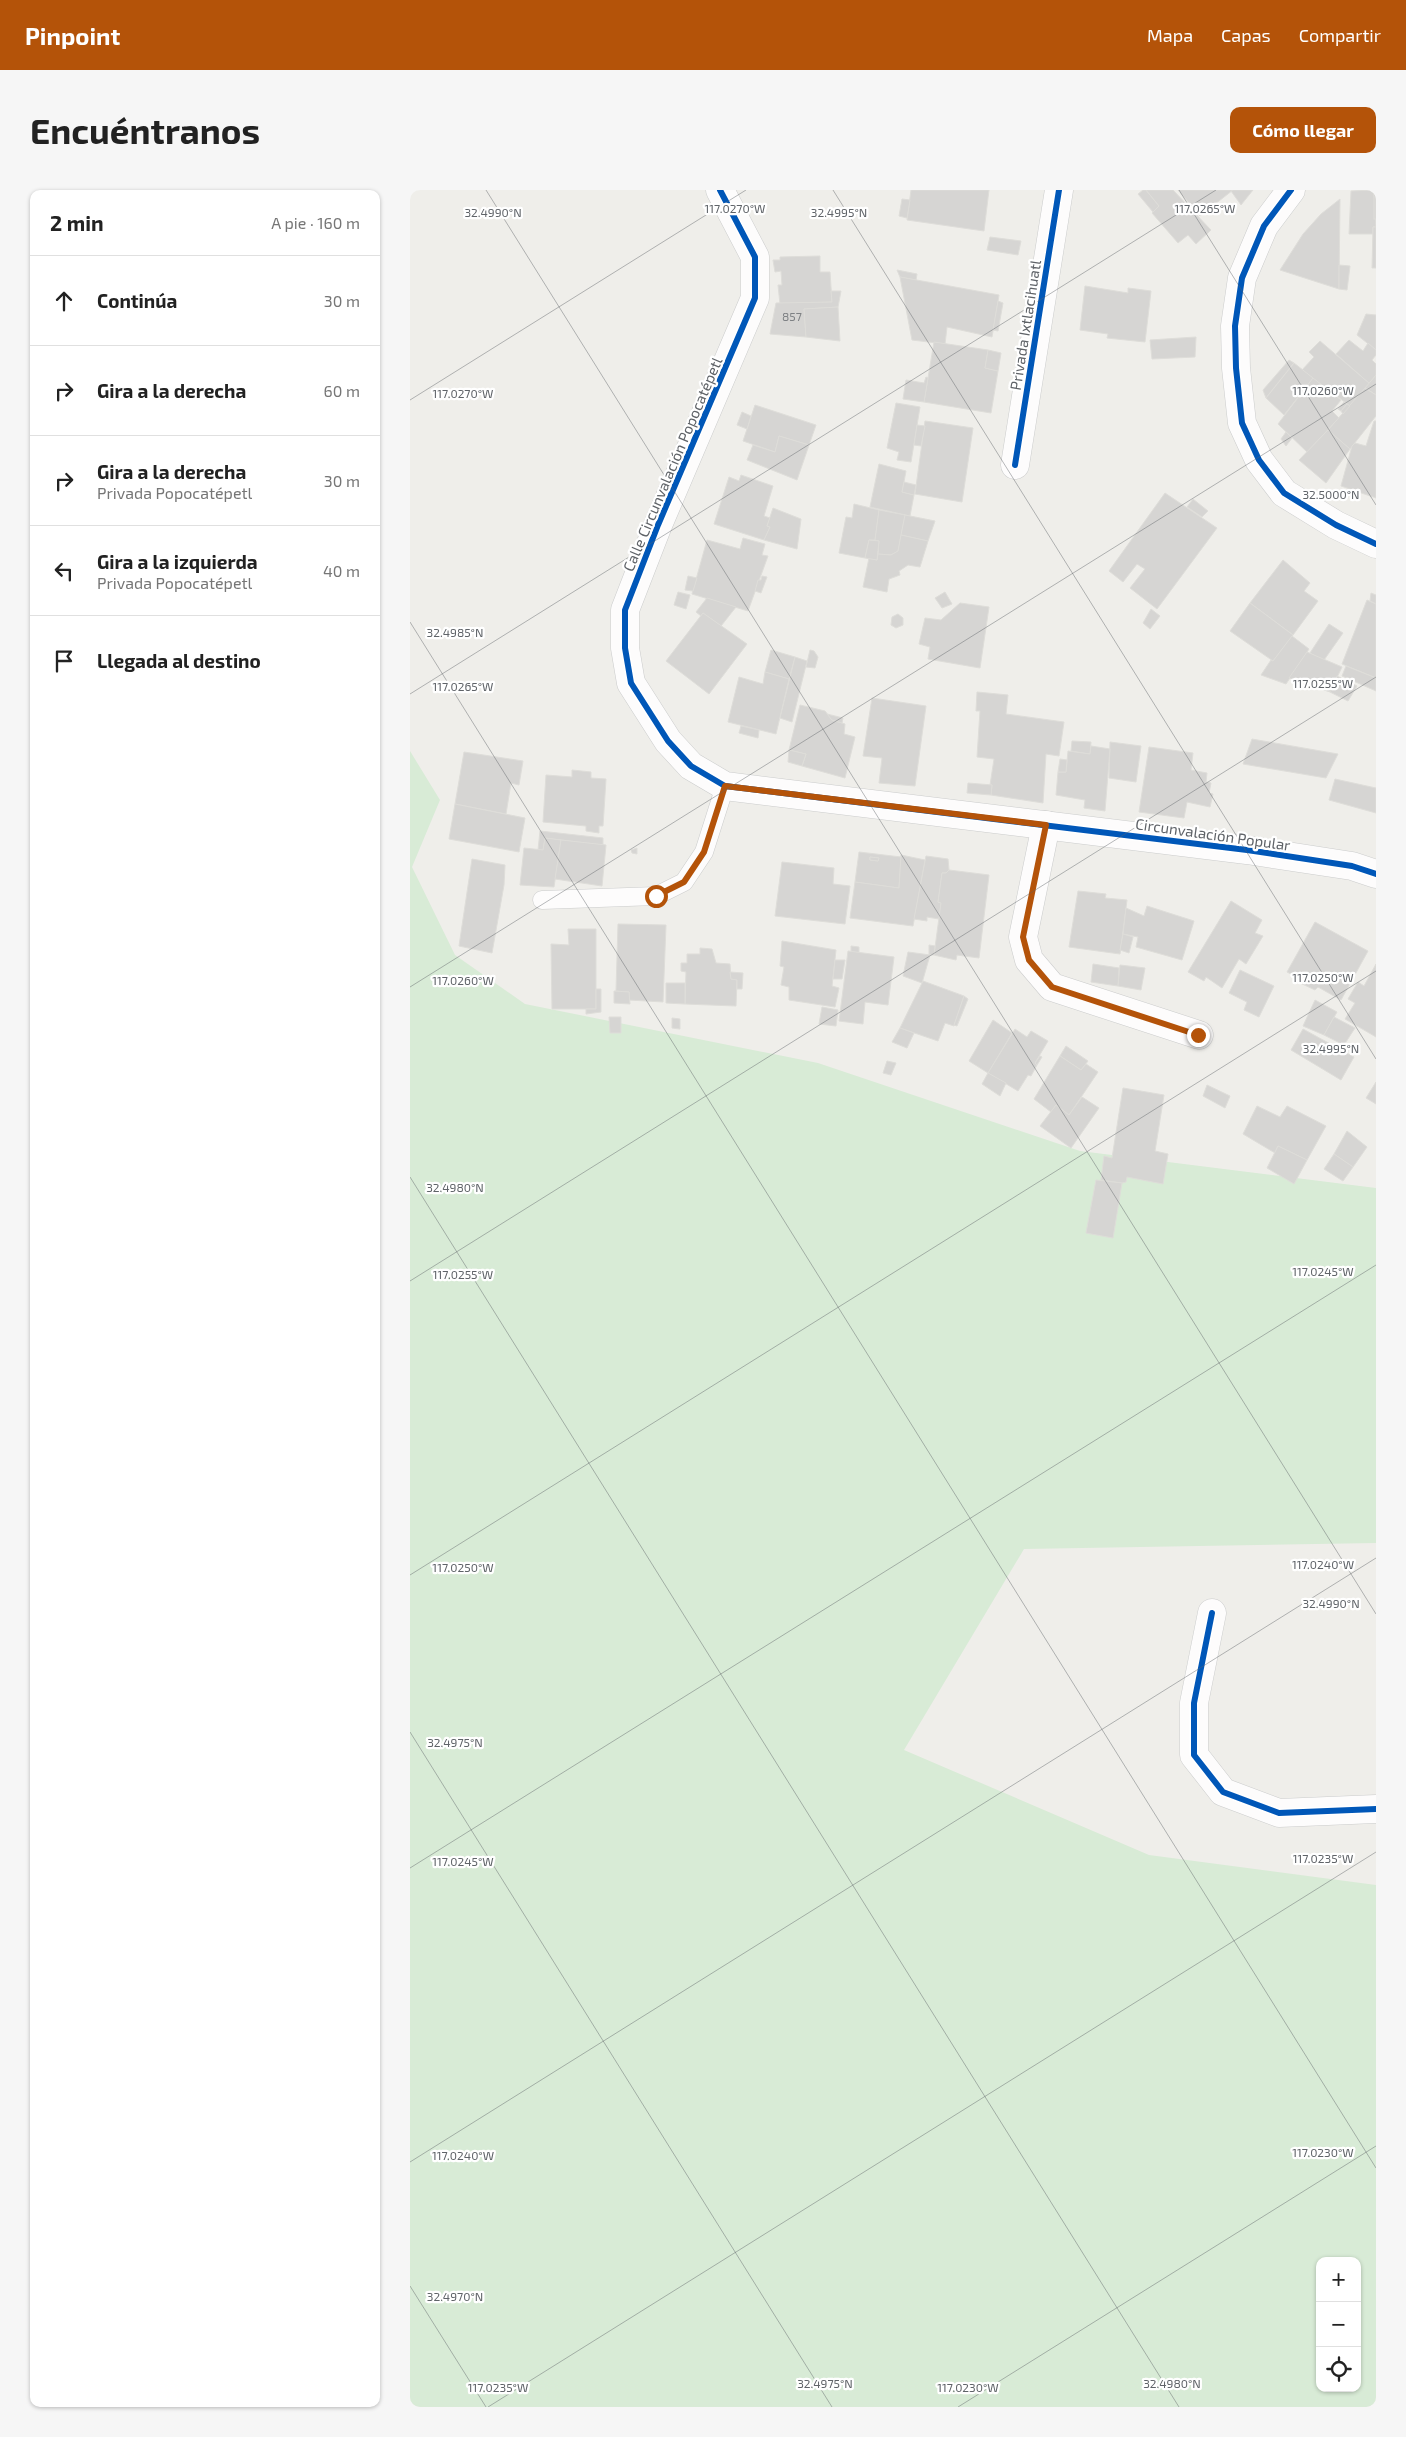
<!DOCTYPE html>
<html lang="es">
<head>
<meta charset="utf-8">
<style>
	body { margin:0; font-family:"Exo 2",sans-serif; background:#f6f6f6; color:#222 }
	.controls { position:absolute; right:15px; bottom:15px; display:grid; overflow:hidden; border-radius:10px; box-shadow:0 1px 4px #0004 }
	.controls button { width:45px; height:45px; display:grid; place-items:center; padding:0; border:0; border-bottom:1px solid #e0e0e0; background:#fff; color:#222; font:25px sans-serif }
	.stop { position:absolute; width:15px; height:15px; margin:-11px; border:4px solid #b45309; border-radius:50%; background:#fff }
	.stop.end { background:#b45309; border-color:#fff; box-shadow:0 1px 5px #0008 }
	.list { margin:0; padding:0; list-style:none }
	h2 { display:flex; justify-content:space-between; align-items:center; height:65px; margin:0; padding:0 20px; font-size:21px }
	h2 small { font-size:16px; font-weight:400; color:#767676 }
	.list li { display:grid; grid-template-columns:32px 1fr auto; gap:15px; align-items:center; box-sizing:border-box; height:90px; padding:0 20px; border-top:1px solid #e0e0e0 }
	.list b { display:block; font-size:19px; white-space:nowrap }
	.list p { margin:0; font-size:16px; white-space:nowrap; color:#767676 }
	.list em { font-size:16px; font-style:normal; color:#767676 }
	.icon { flex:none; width:28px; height:28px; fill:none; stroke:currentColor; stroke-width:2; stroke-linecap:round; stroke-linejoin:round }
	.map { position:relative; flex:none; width:966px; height:2217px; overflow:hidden; border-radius:10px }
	header { display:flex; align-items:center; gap:30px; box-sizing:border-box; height:70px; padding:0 25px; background:#b45309; color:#fff }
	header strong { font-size:24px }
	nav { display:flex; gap:28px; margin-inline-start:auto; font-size:18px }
	.intro { display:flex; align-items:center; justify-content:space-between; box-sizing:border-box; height:120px; padding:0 30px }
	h1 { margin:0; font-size:35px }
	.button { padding:12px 22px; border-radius:10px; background:#b45309; color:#fff; font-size:18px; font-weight:700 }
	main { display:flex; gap:30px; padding:0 30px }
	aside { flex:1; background:#fff; border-radius:10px; box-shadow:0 1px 4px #0004 }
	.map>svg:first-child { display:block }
	.green { fill:#d8ebd6; fill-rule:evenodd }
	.building { fill:#d6d5d3; stroke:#deddd9; fill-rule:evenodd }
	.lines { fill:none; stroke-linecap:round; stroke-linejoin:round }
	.service-casing { stroke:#cbcccc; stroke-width:19 }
	.minor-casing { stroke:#cbcccc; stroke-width:29 }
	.service { stroke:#fdfcfc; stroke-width:18 }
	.minor { stroke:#fdfcfc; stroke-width:28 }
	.cycleway-casing { stroke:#fff; stroke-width:9 }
	.cycleway { stroke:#0057b8; stroke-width:6 }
	.route { stroke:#b45309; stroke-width:6 }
	.ticks { fill:none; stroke:#5f6368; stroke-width:1; stroke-opacity:0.45 }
	.labels { text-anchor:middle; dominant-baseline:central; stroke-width:4.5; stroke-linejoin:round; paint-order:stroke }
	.number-label { font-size:12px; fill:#7e8184 }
	.street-label { font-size:15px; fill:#5f6368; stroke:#fff }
	.ticks-label { font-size:12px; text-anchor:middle; fill:#5f6368; stroke:#fff; stroke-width:4.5; stroke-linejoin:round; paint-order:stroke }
</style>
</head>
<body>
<header>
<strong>Pinpoint</strong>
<nav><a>Mapa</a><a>Capas</a><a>Compartir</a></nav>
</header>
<div class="intro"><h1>Encuéntranos</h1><a class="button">Cómo llegar</a></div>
<main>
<aside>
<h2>2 min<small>A pie · 160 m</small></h2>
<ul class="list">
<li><svg class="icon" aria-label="ahead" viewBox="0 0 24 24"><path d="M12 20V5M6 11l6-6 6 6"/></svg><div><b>Continúa</b></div><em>30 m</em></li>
<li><svg class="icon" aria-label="right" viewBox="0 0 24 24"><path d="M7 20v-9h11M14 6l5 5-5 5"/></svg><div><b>Gira a la derecha</b></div><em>60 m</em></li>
<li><svg class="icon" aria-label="right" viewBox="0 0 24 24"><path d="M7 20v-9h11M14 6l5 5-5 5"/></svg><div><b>Gira a la derecha</b><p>Privada Popocatépetl</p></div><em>30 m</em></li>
<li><svg class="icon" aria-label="left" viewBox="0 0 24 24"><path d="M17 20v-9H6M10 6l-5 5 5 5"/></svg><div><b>Gira a la izquierda</b><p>Privada Popocatépetl</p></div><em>40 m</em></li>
<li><svg class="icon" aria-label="arrive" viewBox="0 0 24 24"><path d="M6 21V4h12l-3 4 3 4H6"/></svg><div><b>Llegada al destino</b></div></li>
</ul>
</aside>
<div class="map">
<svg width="966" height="2217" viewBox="0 0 966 2217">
	<rect width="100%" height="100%" fill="#efeeea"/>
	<!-- green -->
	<path class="green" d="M 0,561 L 30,610 L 2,677 L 45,765 L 115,814 L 408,873 L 670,961 L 966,998 L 966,1353 L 614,1359 L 494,1560 L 739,1665 L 966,1695 L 966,2217 L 0,2217 ZM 910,2071 L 947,2071 L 947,2198 L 910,2198 Z"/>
	<!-- building -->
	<g class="building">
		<polygon points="501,0 579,0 574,41 497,30"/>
		<polygon points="733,0 736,0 749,16 743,22 728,4"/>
		<polygon points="736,0 763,0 801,40 786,54 778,45 768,53 742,23 749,16"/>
		<polygon points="768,0 823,0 790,26"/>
		<polygon points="823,0 843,0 831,15 821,1"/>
		<polygon points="964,0 966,37 963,37 963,44 939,44 941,1"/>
		<rect x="964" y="0" width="2" height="29"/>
		<polygon points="492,9 500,10 497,28 489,26"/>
		<polygon points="930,9 929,99 870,80 893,44 911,24"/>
		<polygon points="963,37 966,37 966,78 962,78"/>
		<polygon points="580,47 611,51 608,65 577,60"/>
		<polygon points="410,66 410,82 420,82 422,112 370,114 368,95 372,95 371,81 365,82 363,70 370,70 370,67"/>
		<polygon points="929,75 940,76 937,100 929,99"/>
		<polygon points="487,80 507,84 506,90 490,87"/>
		<polygon points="490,87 589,105 582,147 537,137 535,154 502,150"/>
		<polygon points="675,96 718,103 718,98 741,101 735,152 697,148 698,144 670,140"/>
		<polygon points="421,101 431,101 428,117 394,119 396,147 360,144 366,113 422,112"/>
		<polygon points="588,111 593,113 588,141 583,140"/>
		<polygon points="428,117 430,151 396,147 394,119"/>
		<polygon points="956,124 966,125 966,160 947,145"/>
		<polygon points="786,147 785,167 742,169 740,150"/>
		<polygon points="939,150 953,161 958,153 966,160 966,165 962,170 966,174 966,185 960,194 926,164"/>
		<polygon points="910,151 960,194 940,216 892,180 904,167 899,162"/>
		<polygon points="524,152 578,160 575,178 588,181 581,223 514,212"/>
		<polygon points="578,160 591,163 588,181 575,178"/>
		<polygon points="879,170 884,173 856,208 853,200"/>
		<polygon points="884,173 903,188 874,225 856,208"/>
		<polygon points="966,185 966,205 955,198"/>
		<polygon points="516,187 518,188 514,212 493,209 496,190 514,193"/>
		<polygon points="903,188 931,210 922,221 929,228 897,262 868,234"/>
		<polygon points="955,198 966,205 966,226 940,259 918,240"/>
		<polygon points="934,212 937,214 931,221 928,219"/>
		<polygon points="486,213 510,217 501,272 487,270 489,262 477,258"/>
		<polygon points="937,214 940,216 933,224 931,221"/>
		<polygon points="345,215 406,235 399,255 369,246 365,262 333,251"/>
		<polygon points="332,222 341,226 337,239 327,235"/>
		<polygon points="515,231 563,238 552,312 505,304"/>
		<polygon points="964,231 966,231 966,308 931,296 942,256 945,253 956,256"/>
		<polygon points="507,235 515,236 511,256 504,255"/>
		<polygon points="918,240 940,259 916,293 889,270"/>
		<polygon points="876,242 882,248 876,256 871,249"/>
		<polygon points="369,246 399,255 387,290 337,270 343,255 365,262"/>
		<polygon points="469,274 496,281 492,302 504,305 500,326 460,317"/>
		<polygon points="331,285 363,296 354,326 360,328 357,336 360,337 354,350 304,334 319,287 329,291"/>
		<polygon points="494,292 506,295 504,305 492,302"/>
		<polygon points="755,303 807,338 747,419 720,398 735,379 727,374 713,392 699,381"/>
		<polygon points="783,309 798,321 792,327 777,317"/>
		<polygon points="444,314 469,320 465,350 459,350 455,368 429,363 436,327 442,328"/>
		<polygon points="363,318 391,329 387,359 354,350 360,337 357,336"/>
		<polygon points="469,320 495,325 488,361 481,365 468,364 469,351 465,350"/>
		<polygon points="495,325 525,331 518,351 491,345"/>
		<polygon points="491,345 518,351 510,377 498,375 489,381 490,385 479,389 477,402 453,397 459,368 467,370 468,364 481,365 488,361"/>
		<polygon points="333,348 355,354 352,365 358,366 338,421 282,404 297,350 330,359"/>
		<polygon points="459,350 469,351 467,370 455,368"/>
		<polygon points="873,370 900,393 894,401 908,411 883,445 840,413"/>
		<polygon points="278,386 287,388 283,401 275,400"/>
		<polygon points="352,386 357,387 351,403 345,401 348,390 351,390"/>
		<polygon points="268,402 280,405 276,419 264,415"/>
		<polygon points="535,402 542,414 532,418 525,408"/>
		<polygon points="961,403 966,405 966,414 960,411"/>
		<polygon points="297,408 326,417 311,436 293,423 291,426 286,422"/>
		<polygon points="957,410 966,414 966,488 932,474"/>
		<polygon points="550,413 579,417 570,478 518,469 520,457 509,454 515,428 531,430"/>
		<polygon points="840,413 883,445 863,471 820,441"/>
		<polygon points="741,419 750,426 740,439 733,433"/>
		<polygon points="293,423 337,454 299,504 256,471"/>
		<polygon points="488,424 493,428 493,435 486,438 481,435 482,427"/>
		<polygon points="919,434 933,443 914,470 900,463"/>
		<polygon points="882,446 899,459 876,494 851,485 861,470 863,471"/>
		<polygon points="361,460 385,467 379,489 355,482"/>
		<polygon points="400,460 404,461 408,467 405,478 396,477"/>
		<polygon points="897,462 932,477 920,502 879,488"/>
		<polygon points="385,467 397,471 382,532 370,528"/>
		<polygon points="936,476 966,488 966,501 932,486"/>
		<polygon points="355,482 379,489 366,544 318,532 329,487 353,494"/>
		<polygon points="927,486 947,496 938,511 920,502"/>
		<polygon points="567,502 598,505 596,524 654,532 649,566 636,564 633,613 581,605 582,595 580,595 584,569 567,567 570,521 566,521"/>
		<polygon points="462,508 516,516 505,596 469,593 472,568 453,566"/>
		<polygon points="390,515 415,521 422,530 435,534 434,544 445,547 435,588 392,576 396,564 379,560"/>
		<polygon points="417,524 433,528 432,533 422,530"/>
		<polygon points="331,536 349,540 348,548 329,543"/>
		<polygon points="842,549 928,564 916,588 833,574"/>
		<polygon points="662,551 681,552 680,564 661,561"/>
		<polygon points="700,552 731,556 726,592 699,588"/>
		<polygon points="681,556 700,559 695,621 674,618 675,610 646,605 648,582 656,582 658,561 680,564"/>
		<polygon points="739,557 783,563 781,580 797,583 796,592 801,593 799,603 803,604 800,617 777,612 774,628 729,622"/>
		<polygon points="379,560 396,564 392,576 378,572"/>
		<polygon points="54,562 113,571 109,595 101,593 96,624 45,614"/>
		<polygon points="650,569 657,570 656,582 648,582"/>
		<polygon points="162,580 181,582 181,588 196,589 193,636 189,636 189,643 176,641 176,636 133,632 136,585 162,587"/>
		<polygon points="925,589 966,598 966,623 919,610"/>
		<polygon points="558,593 582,595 581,605 557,603"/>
		<polygon points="45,614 115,628 109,662 39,649"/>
		<polygon points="130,641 193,648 193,655 135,648 133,660 128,660"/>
		<polygon points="135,648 151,650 144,697 110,695 114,658 133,660"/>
		<polygon points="151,650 196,655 192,696 145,689"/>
		<polygon points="227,658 227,664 222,663 221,660"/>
		<path d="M 449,662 L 491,667 L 489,698 L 445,692 ZM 460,667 L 469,668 L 468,671 L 460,670 Z"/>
		<polygon points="491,665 515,670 503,736 440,728 445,692 489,698"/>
		<polygon points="516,666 538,669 539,680 536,683 532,683 528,712 531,713 529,729 517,727 517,731 504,729"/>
		<polygon points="460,667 469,668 468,671 460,670"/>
		<polygon points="62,669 95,675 94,695 82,763 49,756"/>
		<polygon points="372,672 424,678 423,694 440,696 435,734 365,726"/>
		<polygon points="539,680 579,685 569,768 547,765 546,770 524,765 531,713 528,712 532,683 536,683"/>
		<polygon points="668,701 696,704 695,708 717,710 710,764 659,757"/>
		<polygon points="821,711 852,730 845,743 853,746 836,774 829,769 812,798 796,787 794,791 778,782"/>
		<polygon points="737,716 784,731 772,770 726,757 728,747 713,744 716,718 734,726"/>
		<polygon points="905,732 958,761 931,810 908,797 905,800 888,792 889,788 877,782"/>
		<polygon points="208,734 256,735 253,812 219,810 219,802 206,801"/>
		<polygon points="158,739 186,739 186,819 142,819 141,754 159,755"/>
		<polygon points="713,744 723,747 719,763 710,760"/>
		<polygon points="372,751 426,760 422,796 429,798 425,817 379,810 379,797 371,795 374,777 370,776"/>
		<polygon points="519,755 525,756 524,765 519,765"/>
		<polygon points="441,756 449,757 449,763 441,761"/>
		<polygon points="290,758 302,759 306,773 320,774 321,789 327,790 326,816 275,814 276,782 271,781 271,773 277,773 277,764 290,764"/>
		<polygon points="438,761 484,767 478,815 455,812 453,834 429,831"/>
		<polygon points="498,762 520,765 512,793 493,786"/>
		<polygon points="425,770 435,770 432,789 423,789"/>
		<polygon points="683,774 709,778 708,796 681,792"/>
		<polygon points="966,774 966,847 935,829 945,813 938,809 948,792 954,796"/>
		<polygon points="710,775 735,778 731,800 708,796"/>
		<polygon points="830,780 864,796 849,827 834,820 837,812 819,803"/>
		<polygon points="320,782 333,783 332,799 327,799 327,790 321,789"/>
		<polygon points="513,791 554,806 544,836 535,833 528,851 490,838"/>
		<polygon points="256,793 275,793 275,814 256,813"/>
		<polygon points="186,799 191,799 191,822 176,824 176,819 186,819"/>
		<polygon points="204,801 219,802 220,814 204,813"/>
		<polygon points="554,806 558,809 547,836 544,835"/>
		<polygon points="905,810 927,822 914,845 893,836"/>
		<polygon points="412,817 428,820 426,836 409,834"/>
		<polygon points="199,827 211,827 211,843 200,843"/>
		<polygon points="924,827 945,838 934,855 914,845"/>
		<polygon points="262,828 270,829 270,839 262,838"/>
		<polygon points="583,830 602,843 578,883 559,871"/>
		<polygon points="490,838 504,843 497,858 482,852"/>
		<polygon points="605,839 617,847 621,841 638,851 625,873 627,875 621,886 618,885 608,901 578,883"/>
		<polygon points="893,839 944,867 931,890 881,860"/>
		<polygon points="656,856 678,871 671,880 650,866"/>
		<polygon points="630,866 632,867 627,875 625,873"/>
		<polygon points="650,866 671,880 676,874 688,882 659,925 646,915 641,922 624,909"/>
		<polygon points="477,871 486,873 481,885 473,883"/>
		<polygon points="578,883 596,893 590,906 572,894"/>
		<polygon points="966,892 966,914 956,908"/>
		<polygon points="797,895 820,906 815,918 793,906"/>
		<polygon points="713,898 754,905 745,961 758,964 753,994 717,987 716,992 712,993 691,990 694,966 702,968"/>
		<polygon points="672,907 689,918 661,958 630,936 646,915 659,925"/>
		<polygon points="847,916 870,927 877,916 916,936 897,970 868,956 865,963 833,944"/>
		<polygon points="937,941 957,957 943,977 924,964"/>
		<polygon points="868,956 897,970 884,994 857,978"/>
		<polygon points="924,964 943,977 933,991 914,979"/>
		<polygon points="686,990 712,993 703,1048 676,1043"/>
	</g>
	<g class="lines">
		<defs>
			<polyline id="service" points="132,710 246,706 274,692 294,662 315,596"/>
			<g id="minor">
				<polyline points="310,0 345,67 345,108 248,335 215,420 215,458 221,493 258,551 281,576 315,596 837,660 942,676 966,684"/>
				<polyline points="881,0 854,36 832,88 825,136 826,178 832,233 849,270 874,303 926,335 966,354"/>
				<polyline points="605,275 649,0"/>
				<polyline points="636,635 613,747 619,770 642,797 789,845"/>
				<polyline points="802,1423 784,1513 784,1565 813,1602 869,1623 966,1619"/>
			</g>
		</defs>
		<!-- service casing -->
		<use href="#service" class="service-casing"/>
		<!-- minor casing -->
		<use href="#minor" class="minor-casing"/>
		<!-- service -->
		<use href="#service" class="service"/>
		<!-- minor -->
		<use href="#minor" class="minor"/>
		<defs>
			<g id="cycleway">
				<polyline points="310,0 345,67 345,108 248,335 215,420 215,458 221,493 258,551 281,576 315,596 837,660 942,676 966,684"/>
				<polyline points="881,0 854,36 832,88 825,136 826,178 832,233 849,270 874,303 926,335 966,354"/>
				<polyline points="605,275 649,0"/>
				<polyline points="802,1423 784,1513 784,1565 813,1602 869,1623 966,1619"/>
			</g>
		</defs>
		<!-- cycleway casing -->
		<use href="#cycleway" class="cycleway-casing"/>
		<!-- cycleway -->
		<use href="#cycleway" class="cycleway"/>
	</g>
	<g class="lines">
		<!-- route -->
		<polyline class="route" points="246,706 274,692 294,662 315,596 636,635 613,747 619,770 642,797 788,845"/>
	</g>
	<!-- ticks -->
	<path class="ticks" d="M 76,0 L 966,1424M 423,0 L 966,869M 769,0 L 966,315M 0,210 L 336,0M 0,432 L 966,1978M 0,504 L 806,0M 0,797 L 966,194M 0,987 L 769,2217M 0,1091 L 966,487M 0,1385 L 966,781M 0,1542 L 422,2217M 0,1678 L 966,1075M 0,1972 L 966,1368M 0,2096 L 76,2217M 78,2217 L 966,1662M 548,2217 L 966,1956"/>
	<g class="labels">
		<!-- number labels -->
		<g class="number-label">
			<text x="382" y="126">857</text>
		</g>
		<!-- street labels -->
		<g class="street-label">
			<text transform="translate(615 135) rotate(-81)">Privada Ixtlacihuatl</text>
			<text transform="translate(262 274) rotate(-67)">Calle Circunvalación Popocatépetl</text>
			<text transform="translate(803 644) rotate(8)">Circunvalación Popular</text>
		</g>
	</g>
	<g class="ticks-label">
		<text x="325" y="23">117.0270°W</text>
		<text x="795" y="23">117.0265°W</text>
		<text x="83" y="27">32.4990°N</text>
		<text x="429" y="27">32.4995°N</text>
		<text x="913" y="205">117.0260°W</text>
		<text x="53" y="208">117.0270°W</text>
		<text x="921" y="309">32.5000°N</text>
		<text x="45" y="447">32.4985°N</text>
		<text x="913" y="498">117.0255°W</text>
		<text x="53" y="501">117.0265°W</text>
		<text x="913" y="792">117.0250°W</text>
		<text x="53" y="795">117.0260°W</text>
		<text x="921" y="863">32.4995°N</text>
		<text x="45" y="1002">32.4980°N</text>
		<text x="913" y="1086">117.0245°W</text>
		<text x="53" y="1089">117.0255°W</text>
		<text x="913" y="1379">117.0240°W</text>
		<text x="53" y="1382">117.0250°W</text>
		<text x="921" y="1418">32.4990°N</text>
		<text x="45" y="1557">32.4975°N</text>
		<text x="913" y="1673">117.0235°W</text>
		<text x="53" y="1676">117.0245°W</text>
		<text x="913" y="1967">117.0230°W</text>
		<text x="53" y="1970">117.0240°W</text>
		<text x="45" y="2111">32.4970°N</text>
		<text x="415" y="2198">32.4975°N</text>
		<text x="762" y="2198">32.4980°N</text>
		<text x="88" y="2202">117.0235°W</text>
		<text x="558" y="2202">117.0230°W</text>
	</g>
</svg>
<div class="controls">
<button>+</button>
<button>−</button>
<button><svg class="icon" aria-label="locate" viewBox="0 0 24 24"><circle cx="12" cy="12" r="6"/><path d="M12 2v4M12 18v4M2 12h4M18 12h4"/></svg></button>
</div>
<div class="stop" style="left:246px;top:706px"></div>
<div class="stop end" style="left:788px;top:845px"></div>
</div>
</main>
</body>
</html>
